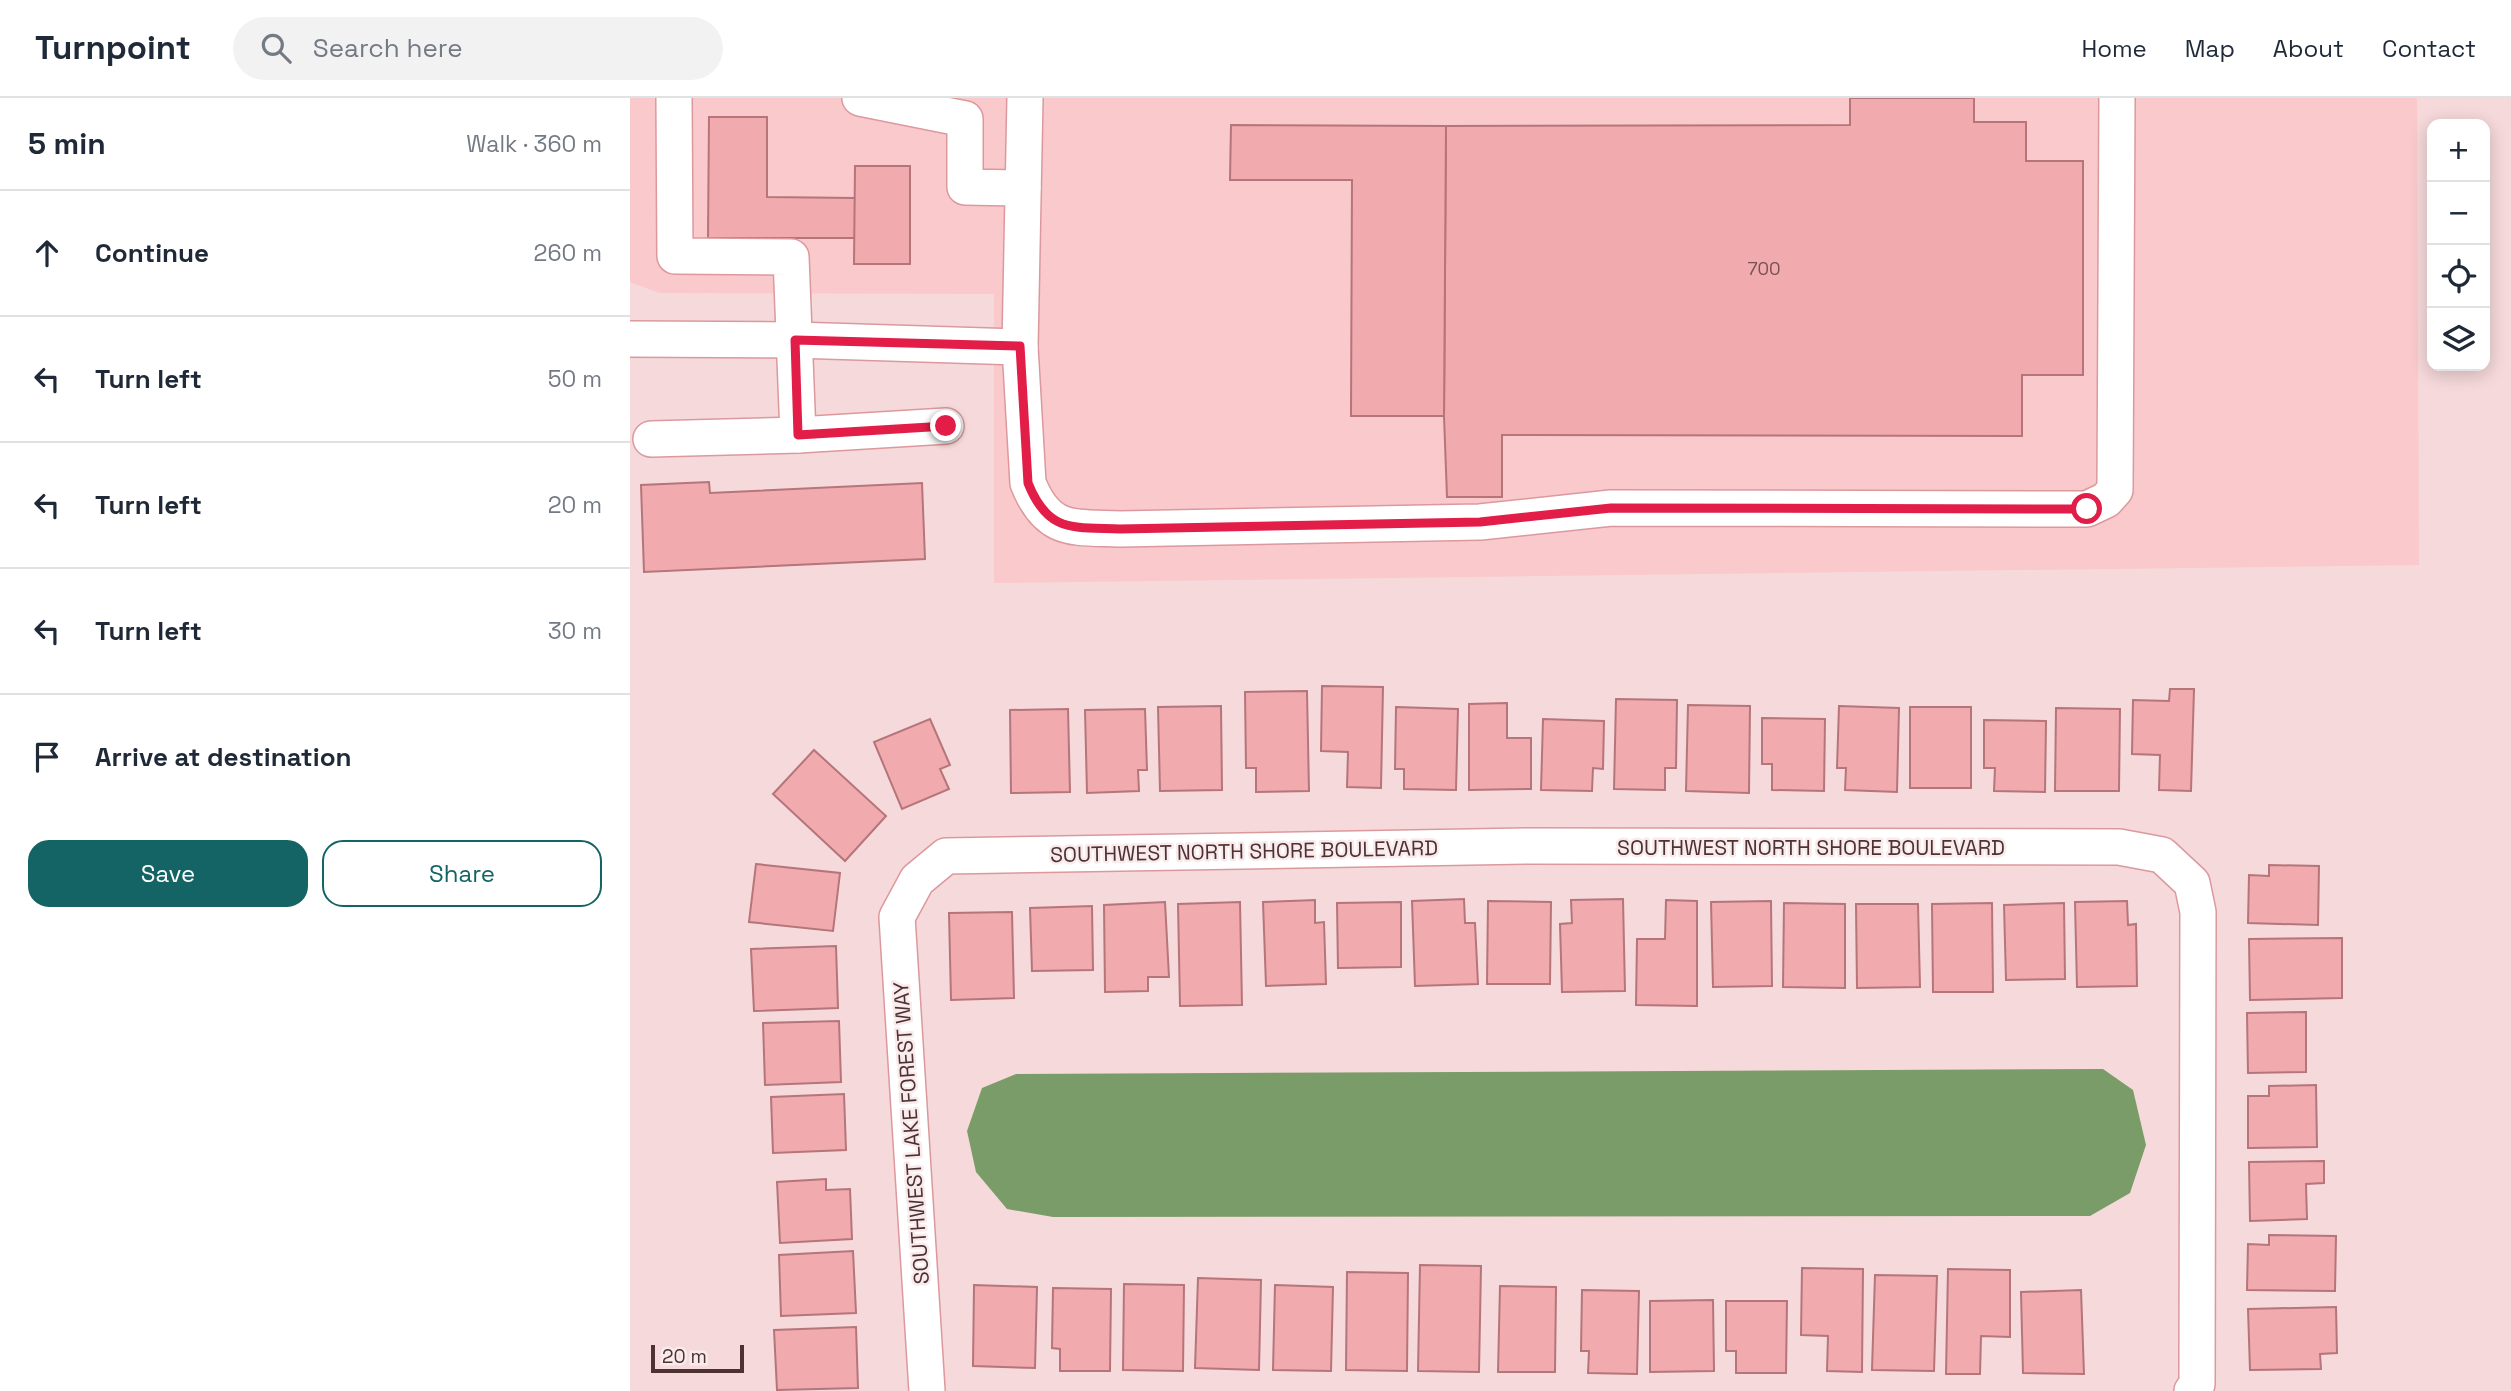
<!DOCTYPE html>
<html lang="en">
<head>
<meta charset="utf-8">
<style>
	body { margin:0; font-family:"Space Grotesk",sans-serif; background:#f2f2f3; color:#1f2937 }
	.controls { position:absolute; right:21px; top:21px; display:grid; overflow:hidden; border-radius:14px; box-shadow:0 4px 18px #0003 }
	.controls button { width:63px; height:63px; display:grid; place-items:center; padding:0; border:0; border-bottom:2px solid #e0e1e3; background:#fff; color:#1f2937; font:35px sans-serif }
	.scale { position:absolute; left:21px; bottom:18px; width:93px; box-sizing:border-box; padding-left:7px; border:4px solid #4d3133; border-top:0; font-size:19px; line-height:24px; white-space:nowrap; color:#4d3133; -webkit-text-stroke:5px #f9eaeb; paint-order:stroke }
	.stop { position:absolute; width:21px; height:21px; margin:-16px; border:5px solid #e11d48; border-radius:50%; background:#fff }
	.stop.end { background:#e11d48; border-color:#fff; box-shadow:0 2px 7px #0008 }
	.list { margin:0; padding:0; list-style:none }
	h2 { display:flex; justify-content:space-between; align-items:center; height:91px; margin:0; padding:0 28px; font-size:30px }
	h2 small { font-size:23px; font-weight:400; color:#747a83 }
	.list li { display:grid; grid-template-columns:46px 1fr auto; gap:21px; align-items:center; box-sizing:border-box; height:126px; padding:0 28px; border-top:2px solid #e0e1e3 }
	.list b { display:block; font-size:26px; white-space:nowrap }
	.list em { font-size:23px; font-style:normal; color:#747a83 }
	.actions { display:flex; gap:14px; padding:21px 28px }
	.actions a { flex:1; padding:16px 0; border:2px solid #156465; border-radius:21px; text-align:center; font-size:24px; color:#156465 }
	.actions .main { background:#156465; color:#fff }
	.icon { flex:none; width:38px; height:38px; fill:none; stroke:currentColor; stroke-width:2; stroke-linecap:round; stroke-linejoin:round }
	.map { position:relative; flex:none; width:1881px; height:1293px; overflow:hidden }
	header { display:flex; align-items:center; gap:42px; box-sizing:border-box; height:98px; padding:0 35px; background:#fff; border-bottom:2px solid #e0e1e3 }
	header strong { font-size:33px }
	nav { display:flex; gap:38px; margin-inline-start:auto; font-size:24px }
	.search { width:490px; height:63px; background:#f2f2f3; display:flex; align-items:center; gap:18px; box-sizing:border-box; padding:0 24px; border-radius:38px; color:#747a83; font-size:26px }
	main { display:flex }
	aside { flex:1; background:#fff }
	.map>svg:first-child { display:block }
	.built { fill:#f9c9cb }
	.water { fill:#7a9c68 }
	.building { fill:#f1abaf; stroke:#b5757a; stroke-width:2 }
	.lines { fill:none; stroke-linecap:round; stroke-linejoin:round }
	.minor-casing { stroke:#dc999d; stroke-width:38 }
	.minor { stroke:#fff; stroke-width:35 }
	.route { stroke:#e11d48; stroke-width:9 }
	.labels { text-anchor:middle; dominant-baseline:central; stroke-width:5; stroke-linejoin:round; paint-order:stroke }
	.number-label { font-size:18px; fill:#765052 }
	.street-label { font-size:21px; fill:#4d3133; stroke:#f9eaeb }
</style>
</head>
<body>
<header>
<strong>Turnpoint</strong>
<div class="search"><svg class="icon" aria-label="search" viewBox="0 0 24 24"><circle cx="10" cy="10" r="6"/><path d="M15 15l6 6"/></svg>Search here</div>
<nav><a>Home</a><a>Map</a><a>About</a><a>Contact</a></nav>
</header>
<main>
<aside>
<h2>5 min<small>Walk · 360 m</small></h2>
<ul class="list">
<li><svg class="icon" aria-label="ahead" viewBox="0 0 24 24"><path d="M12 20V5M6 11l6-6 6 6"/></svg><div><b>Continue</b></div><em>260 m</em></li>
<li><svg class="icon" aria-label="left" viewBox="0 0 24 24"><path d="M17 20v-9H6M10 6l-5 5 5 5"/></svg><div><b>Turn left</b></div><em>50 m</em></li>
<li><svg class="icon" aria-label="left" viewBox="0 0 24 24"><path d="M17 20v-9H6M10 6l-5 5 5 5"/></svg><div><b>Turn left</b></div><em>20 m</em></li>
<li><svg class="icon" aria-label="left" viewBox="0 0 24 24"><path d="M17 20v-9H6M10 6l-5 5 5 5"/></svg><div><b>Turn left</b></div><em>30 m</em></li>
<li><svg class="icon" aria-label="arrive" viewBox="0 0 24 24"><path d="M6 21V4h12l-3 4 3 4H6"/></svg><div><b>Arrive at destination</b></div></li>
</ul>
<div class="actions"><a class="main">Save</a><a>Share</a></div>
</aside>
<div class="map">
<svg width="1881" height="1293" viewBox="0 0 1881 1293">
	<rect width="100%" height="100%" fill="#f6d9da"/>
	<!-- built -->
	<polygon class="built" points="0,0 1787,0 1789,467 364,485 364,196 29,195 0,184"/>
	<!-- water -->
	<polygon class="water" points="1473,971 1503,992 1516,1047 1500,1095 1460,1118 423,1119 377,1111 346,1074 337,1033 352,990 386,976"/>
	<!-- building -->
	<g class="building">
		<polygon points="1220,0 1344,0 1344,24 1396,24 1396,63 1453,63 1453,277 1392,277 1392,338 872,337 872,399 817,399 814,318 816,28 1220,27"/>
		<polygon points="79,19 137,19 137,99 225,100 225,140 78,140"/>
		<polygon points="601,27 816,28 814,318 721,318 722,82 600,82"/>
		<polygon points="225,68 280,68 280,166 224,166"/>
		<polygon points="79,384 80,395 292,385 295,461 14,474 11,387"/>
		<polygon points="692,588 753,589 751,690 717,689 718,654 691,653"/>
		<polygon points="1540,591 1564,591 1561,693 1529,692 1530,657 1502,656 1503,602 1539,603"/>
		<polygon points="677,593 679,693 626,694 626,670 616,670 615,594"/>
		<polygon points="986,601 1047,602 1046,670 1035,670 1035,692 984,691"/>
		<polygon points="877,605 877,640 901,640 901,691 839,692 839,606"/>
		<polygon points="1058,607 1120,608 1119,695 1056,693"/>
		<polygon points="591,608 592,692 530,693 528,609"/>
		<polygon points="1209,608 1269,610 1267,694 1215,692 1216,670 1207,670"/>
		<polygon points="766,609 828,611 826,692 774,691 774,671 765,671"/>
		<rect x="1280" y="609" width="61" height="81"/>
		<polygon points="1426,610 1490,611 1489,693 1425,693"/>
		<polygon points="438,611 440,694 381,695 380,612"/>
		<polygon points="515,611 517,672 508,672 509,693 457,695 455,612"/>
		<polygon points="1132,620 1195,621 1194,693 1142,692 1142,666 1132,666"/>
		<polygon points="300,621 320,667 310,671 319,691 272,711 244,644"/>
		<polygon points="913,621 974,623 973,671 963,670 962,693 911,692"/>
		<polygon points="1354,622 1416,623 1415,694 1364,693 1365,670 1354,670"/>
		<polygon points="184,652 256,718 215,763 143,696"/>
		<polygon points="126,766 210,775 203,833 119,824"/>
		<polygon points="1639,767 1689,768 1688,827 1618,825 1619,777 1639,778"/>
		<polygon points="834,801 835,825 845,825 848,886 785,888 782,803"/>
		<polygon points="993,801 995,893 932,894 930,826 942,825 941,802"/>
		<polygon points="685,802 685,825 694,824 696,886 636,888 633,804"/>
		<polygon points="1036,802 1067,803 1067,908 1006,907 1007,841 1035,841"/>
		<polygon points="858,803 921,804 920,886 857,886"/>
		<polygon points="1141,803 1142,888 1083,889 1081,804"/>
		<polygon points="1497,803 1498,827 1506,826 1507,888 1447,889 1445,804"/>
		<polygon points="535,804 539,879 518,879 518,893 475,894 474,807"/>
		<polygon points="610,804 612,907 550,908 548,806"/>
		<polygon points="771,804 771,869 708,870 707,805"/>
		<polygon points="1154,805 1215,806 1215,890 1153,889"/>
		<polygon points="1362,805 1363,894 1303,894 1302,806"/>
		<polygon points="1434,805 1435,881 1376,882 1374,807"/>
		<polygon points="1226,806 1288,806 1290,889 1227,890"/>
		<polygon points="462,808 463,872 402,873 400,810"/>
		<polygon points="382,814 384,900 321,902 319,815"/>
		<polygon points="1712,840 1712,900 1620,902 1619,841"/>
		<polygon points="206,848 208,910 124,913 121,851"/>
		<polygon points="1676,914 1676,974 1618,975 1617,915"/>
		<polygon points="209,923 211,984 135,987 133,925"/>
		<polygon points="1686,987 1687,1049 1618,1050 1618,998 1639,998 1639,988"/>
		<polygon points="214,996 216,1052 143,1055 141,999"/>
		<polygon points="1694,1063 1694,1085 1676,1086 1677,1121 1620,1123 1619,1064"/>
		<polygon points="196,1081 196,1092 220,1091 222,1141 150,1145 147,1084"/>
		<polygon points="1639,1137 1706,1138 1705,1193 1617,1192 1618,1146 1639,1147"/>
		<polygon points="223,1153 226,1215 151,1218 149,1157"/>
		<polygon points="790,1167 851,1168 849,1274 788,1273"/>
		<polygon points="1172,1170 1233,1171 1232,1274 1197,1273 1198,1238 1171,1237"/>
		<polygon points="1318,1171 1380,1172 1380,1239 1351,1238 1350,1276 1316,1276"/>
		<polygon points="717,1174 778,1175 777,1273 716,1272"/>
		<polygon points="1245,1177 1307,1178 1304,1273 1242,1272"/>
		<polygon points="568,1180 631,1182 629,1272 565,1270"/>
		<polygon points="494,1186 554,1187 553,1273 493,1272"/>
		<polygon points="344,1187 407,1189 405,1270 343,1268"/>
		<polygon points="645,1187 703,1189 701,1273 643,1272"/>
		<polygon points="870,1188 926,1189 925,1274 868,1274"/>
		<polygon points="423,1190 481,1191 480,1273 430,1273 430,1251 422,1250"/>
		<polygon points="952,1192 1009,1193 1007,1276 958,1275 959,1253 951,1253"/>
		<polygon points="1451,1192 1454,1276 1393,1275 1391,1194"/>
		<polygon points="1083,1202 1084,1273 1020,1274 1020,1203"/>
		<polygon points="1096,1203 1157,1203 1156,1275 1106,1275 1106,1253 1096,1253"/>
		<polygon points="1706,1209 1707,1255 1690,1256 1691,1271 1620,1272 1618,1211"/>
		<polygon points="226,1229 228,1290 147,1292 144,1232"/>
	</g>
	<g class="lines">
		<defs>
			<g id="minor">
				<polyline points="44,0 45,158 161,159 168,337"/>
				<polyline points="230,0 335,21 335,89 393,90"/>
				<polyline points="0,241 165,242 390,249 395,0"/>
				<path d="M 390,249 L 398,385 C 418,435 442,429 490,431 L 850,424 L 981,410 L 1457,411 L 1476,402 L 1485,392 L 1487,0"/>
				<polyline points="21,341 168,337 316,328"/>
				<polyline points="297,1293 267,819 287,782 316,758 898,748 1489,749 1532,757 1562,785 1568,814 1567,1286 1562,1293"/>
			</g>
		</defs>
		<!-- minor casing -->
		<use href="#minor" class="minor-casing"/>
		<!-- minor -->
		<use href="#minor" class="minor"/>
	</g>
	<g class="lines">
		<!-- route -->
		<path class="route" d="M 316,328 L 168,337 L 165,242 L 390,248 L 398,385 C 418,435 442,429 490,431 L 850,424 L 981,410 L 1457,411"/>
	</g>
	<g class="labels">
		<!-- number labels -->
		<g class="number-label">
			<text x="1134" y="170">700</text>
		</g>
		<!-- street labels -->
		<g class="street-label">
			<text x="1181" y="749">SOUTHWEST NORTH SHORE BOULEVARD</text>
			<text transform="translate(614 753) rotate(-1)">SOUTHWEST NORTH SHORE BOULEVARD</text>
			<text transform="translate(281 1035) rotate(-94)">SOUTHWEST LAKE FOREST WAY</text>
		</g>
	</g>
</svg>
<div class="controls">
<button>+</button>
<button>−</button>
<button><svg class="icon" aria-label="locate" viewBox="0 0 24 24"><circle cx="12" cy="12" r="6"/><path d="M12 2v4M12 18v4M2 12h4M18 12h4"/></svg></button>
<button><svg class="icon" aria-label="layers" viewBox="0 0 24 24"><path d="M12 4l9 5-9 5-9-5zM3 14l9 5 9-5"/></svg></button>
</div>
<div class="scale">20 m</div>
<div class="stop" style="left:1457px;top:411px"></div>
<div class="stop end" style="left:316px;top:328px"></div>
</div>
</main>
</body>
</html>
